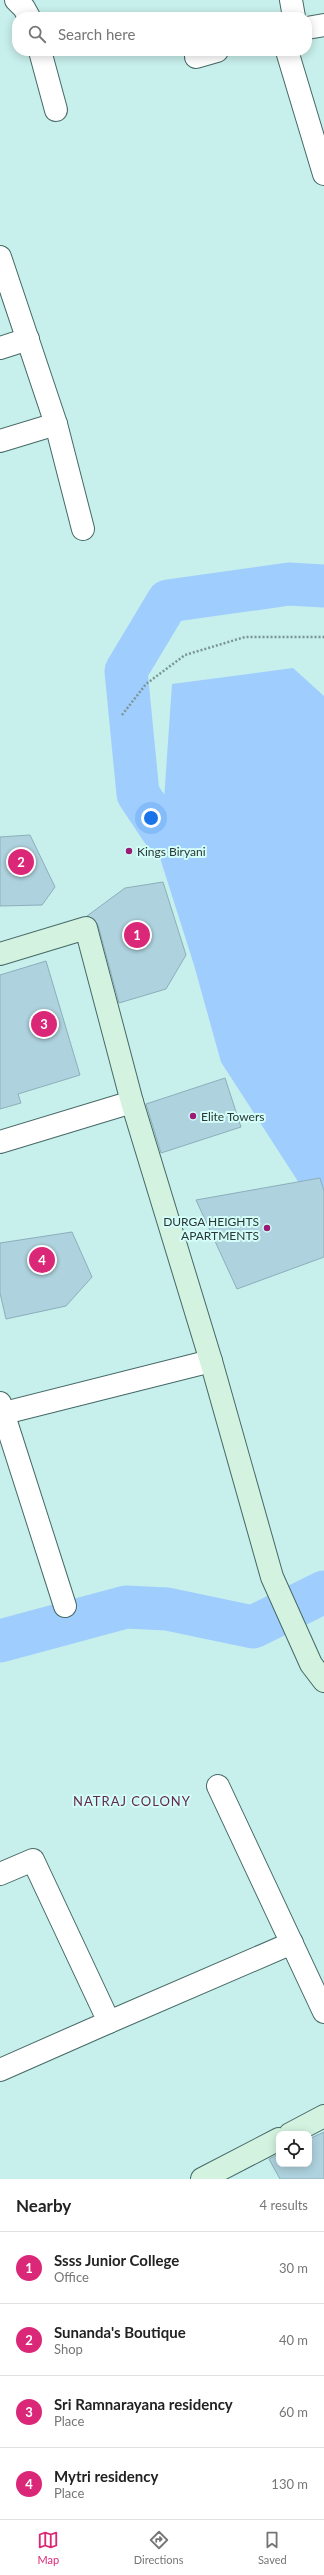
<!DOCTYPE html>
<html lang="en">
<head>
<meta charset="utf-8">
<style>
	body { margin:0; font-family:Lato,sans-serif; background:#f2f2f2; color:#222 }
	.controls { position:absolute; right:12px; bottom:12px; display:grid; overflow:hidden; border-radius:8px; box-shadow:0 2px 10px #0003 }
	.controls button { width:36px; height:36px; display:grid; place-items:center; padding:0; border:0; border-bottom:1px solid #e0e0e0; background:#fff; color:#222; font:20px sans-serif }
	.you { position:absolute; left:151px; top:818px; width:14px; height:14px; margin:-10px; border:3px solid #fff; border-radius:50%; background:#1a73e8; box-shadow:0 0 0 6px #1a73e833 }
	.badge { display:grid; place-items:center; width:26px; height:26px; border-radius:50%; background:#db2777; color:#fff; font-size:13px; font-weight:700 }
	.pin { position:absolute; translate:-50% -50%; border:2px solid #fff; box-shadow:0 1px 4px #0006 }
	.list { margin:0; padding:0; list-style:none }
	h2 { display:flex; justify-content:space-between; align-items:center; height:52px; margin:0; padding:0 16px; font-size:17px }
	h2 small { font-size:13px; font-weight:400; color:#767676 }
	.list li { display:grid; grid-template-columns:26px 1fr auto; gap:12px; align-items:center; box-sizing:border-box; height:72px; padding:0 16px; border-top:1px solid #e0e0e0 }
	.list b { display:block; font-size:15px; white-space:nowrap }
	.list p { margin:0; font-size:13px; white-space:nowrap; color:#767676 }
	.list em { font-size:13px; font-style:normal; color:#767676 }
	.icon { flex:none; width:22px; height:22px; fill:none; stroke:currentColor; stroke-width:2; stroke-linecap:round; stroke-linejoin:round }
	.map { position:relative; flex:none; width:324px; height:2179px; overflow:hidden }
	.search { position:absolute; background:#fff; box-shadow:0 2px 10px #0003; left:12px; right:12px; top:12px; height:44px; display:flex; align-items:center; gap:10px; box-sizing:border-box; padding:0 14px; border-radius:16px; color:#767676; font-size:15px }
	.sheet { height:340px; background:#fff }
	nav { display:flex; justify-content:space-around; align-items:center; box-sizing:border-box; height:56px; border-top:1px solid #e0e0e0; background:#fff; font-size:11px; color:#767676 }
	nav a { display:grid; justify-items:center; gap:2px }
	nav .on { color:#db2777 }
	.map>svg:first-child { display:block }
	.water { fill:#9fcdfe }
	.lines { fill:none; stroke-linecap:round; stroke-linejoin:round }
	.river { stroke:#9fcdfe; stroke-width:43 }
	.building { fill:#aed2de; stroke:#8cafbb }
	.street-casing { stroke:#456966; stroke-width:24 }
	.secondary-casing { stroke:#456966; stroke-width:24 }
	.path { stroke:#7a9693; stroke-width:2.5; stroke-dasharray:2 2; stroke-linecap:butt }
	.street { stroke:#fff; stroke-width:22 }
	.secondary { stroke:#d3f2e0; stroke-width:22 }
	.poi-dot { fill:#991d75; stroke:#d4fdf8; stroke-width:1.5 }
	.labels { text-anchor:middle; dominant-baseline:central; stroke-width:4; stroke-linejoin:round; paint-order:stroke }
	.poi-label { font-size:12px; fill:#293837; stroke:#d4fdf8; text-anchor:start }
	.neighbourhood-label { font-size:13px; letter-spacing:1px; fill:#652950; stroke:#d4fdf8 }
</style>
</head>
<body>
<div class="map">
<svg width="324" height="2179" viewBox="0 0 324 2179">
	<rect width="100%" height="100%" fill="#c7efeb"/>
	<!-- water -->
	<polygon class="water" points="293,668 324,696 324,1232 299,1183 221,1062 194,965 160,858 172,684"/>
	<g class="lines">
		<!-- river -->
		<g class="river">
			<polyline points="211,862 162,830 138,794 126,671 168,601 289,584 324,586"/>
			<polyline points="0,1641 126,1607 167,1609 253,1627 324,1592"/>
		</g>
	</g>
	<!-- building -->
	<g class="building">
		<polygon points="30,835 55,887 42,905 0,906 0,837"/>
		<polygon points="163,882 186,955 166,989 119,1003 98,925 94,919 87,916 125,888"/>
		<polygon points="46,961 80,1075 18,1094 21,1103 0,1109 0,975"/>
		<polygon points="225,1078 241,1127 161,1153 146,1104"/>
		<polygon points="320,1178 324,1191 324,1257 237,1289 196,1200"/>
		<polygon points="72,1232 92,1277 66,1306 6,1319 0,1293 0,1243"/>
		<polygon points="324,2132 324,2179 280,2179 269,2159 279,2154 279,2164 309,2164 309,2139"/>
	</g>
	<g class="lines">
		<defs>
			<g id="street">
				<polyline points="16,0 24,8 29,17"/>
				<polyline points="291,0 294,17"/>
				<polyline points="307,28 324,25"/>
				<polyline points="40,51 56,110"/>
				<polyline points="287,51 324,174"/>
				<polyline points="196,57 217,51"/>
				<polyline points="0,257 56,424 83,529"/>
				<polyline points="0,348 28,339"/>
				<polyline points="0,441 56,424"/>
				<polyline points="0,1142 132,1102"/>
				<polyline points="0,1403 65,1606"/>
				<polyline points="0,1414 211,1361"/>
				<polyline points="218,1786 324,2012"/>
				<polyline points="0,1874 33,1860 109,2022 0,2070"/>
				<polyline points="109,2022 292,1943"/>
			</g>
			<g id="secondary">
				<polyline points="0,954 86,928 132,1102 211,1361 272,1577 311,1664 324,1681"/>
				<polyline points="290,2134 324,2116"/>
				<polyline points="202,2179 279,2139"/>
			</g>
		</defs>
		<!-- street casing -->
		<use href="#street" class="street-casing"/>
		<!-- secondary casing -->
		<use href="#secondary" class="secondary-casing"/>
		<!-- path -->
		<polyline class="path" points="122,715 146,684 185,655 245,637 324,637"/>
		<!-- street -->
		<use href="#street" class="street"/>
		<!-- secondary -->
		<use href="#secondary" class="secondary"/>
	</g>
	<!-- markers -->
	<g class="poi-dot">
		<circle cx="129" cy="851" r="4"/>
		<circle cx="193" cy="1116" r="4"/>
		<circle cx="267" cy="1228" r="4"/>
	</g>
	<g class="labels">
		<!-- poi labels -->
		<g class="poi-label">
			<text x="137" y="851">Kings Biryani</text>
			<text x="201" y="1116">Elite Towers</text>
			<text x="259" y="1221" text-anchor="end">DURGA HEIGHTS<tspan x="259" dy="14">APARTMENTS</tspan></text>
		</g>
		<!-- neighbourhood labels -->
		<g class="neighbourhood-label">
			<text x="132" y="1801">NATRAJ COLONY</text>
		</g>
	</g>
</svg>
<div class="controls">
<button><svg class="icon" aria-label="locate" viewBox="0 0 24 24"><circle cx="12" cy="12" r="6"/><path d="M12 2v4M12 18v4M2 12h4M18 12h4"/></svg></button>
</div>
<div class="you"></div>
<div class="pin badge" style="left:137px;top:935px">1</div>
<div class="pin badge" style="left:21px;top:862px">2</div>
<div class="pin badge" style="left:44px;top:1024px">3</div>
<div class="pin badge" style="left:42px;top:1260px">4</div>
<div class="search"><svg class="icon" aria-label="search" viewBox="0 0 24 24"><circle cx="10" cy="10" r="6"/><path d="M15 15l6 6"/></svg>Search here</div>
</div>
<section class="sheet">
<h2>Nearby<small>4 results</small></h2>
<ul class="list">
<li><span class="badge">1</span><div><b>Ssss Junior College</b><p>Office</p></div><em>30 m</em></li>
<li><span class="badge">2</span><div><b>Sunanda's Boutique</b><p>Shop</p></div><em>40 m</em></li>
<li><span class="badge">3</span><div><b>Sri Ramnarayana residency</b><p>Place</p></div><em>60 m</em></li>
<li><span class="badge">4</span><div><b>Mytri residency</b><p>Place</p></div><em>130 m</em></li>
</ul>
</section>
<nav>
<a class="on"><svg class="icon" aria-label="map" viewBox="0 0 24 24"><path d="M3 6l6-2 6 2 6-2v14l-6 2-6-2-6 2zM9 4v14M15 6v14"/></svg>Map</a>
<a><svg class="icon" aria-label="directions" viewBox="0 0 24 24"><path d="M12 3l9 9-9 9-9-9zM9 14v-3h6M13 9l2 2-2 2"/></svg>Directions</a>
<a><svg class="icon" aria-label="saved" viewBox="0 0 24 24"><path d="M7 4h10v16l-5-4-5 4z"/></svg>Saved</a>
</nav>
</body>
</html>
